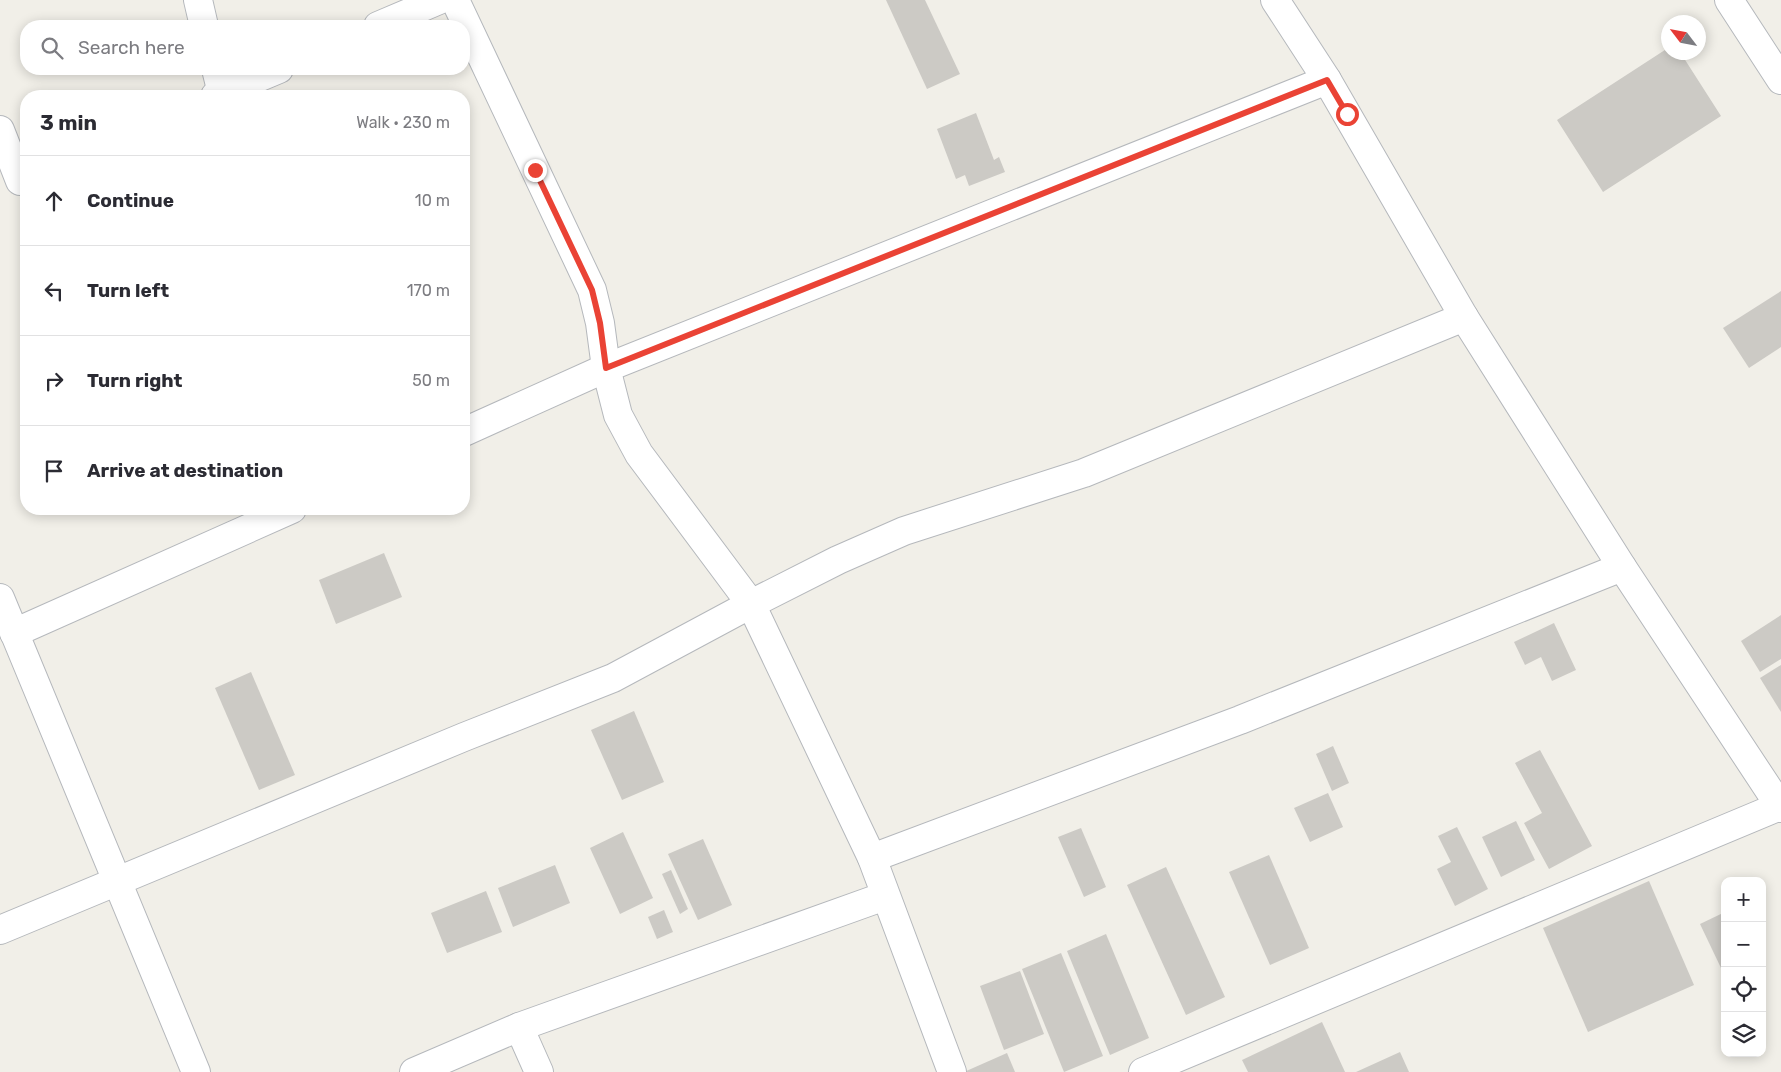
<!DOCTYPE html>
<html lang="en">
<head>
<meta charset="utf-8">
<style>
	body { margin:0; font-family:Rubik,sans-serif; background:#f2f2f3; color:#2b2b33 }
	.controls { position:absolute; right:15px; bottom:15px; display:grid; overflow:hidden; border-radius:10px; box-shadow:0 2px 12px #0003 }
	.controls button { width:45px; height:45px; display:grid; place-items:center; padding:0; border:0; border-bottom:1px solid #e1e1e2; background:#fff; color:#2b2b33; font:25px sans-serif }
	.compass { position:absolute; left:1661px; top:15px; width:45px; height:45px; border-radius:50%; background:#fff; box-shadow:0 2px 12px #0003; rotate:302deg }
	.stop { position:absolute; width:15px; height:15px; margin:-11px; border:4px solid #ea4335; border-radius:50%; background:#fff }
	.stop.end { background:#ea4335; border-color:#fff; box-shadow:0 1px 5px #0008 }
	.list { margin:0; padding:0; list-style:none }
	h2 { display:flex; justify-content:space-between; align-items:center; height:65px; margin:0; padding:0 20px; font-size:21px }
	h2 small { font-size:16px; font-weight:400; color:#7c7c81 }
	.list li { display:grid; grid-template-columns:32px 1fr auto; gap:15px; align-items:center; box-sizing:border-box; height:90px; padding:0 20px; border-top:1px solid #e1e1e2 }
	.list b { display:block; font-size:19px; white-space:nowrap }
	.list em { font-size:16px; font-style:normal; color:#7c7c81 }
	.icon { flex:none; width:28px; height:28px; fill:none; stroke:currentColor; stroke-width:2; stroke-linecap:round; stroke-linejoin:round }
	.map { position:relative; flex:none; width:1781px; height:1072px; overflow:hidden }
	.search { position:absolute; background:#fff; box-shadow:0 2px 12px #0003; left:20px; top:20px; width:450px; height:55px; display:flex; align-items:center; gap:12px; box-sizing:border-box; padding:0 18px; border-radius:20px; color:#7c7c81; font-size:19px }
	.panel { position:absolute; background:#fff; box-shadow:0 2px 12px #0003; left:20px; top:90px; width:450px; height:425px; border-radius:20px }
	.map>svg:first-child { display:block }
	.building { fill:#cccac5 }
	.lines { fill:none; stroke-linecap:round; stroke-linejoin:round }
	.street-casing { stroke:#b5b8bc; stroke-width:30 }
	.street { stroke:#fff; stroke-width:28 }
	.route { stroke:#ea4335; stroke-width:6 }
</style>
</head>
<body>
<div class="map">
<svg width="1781" height="1072" viewBox="0 0 1781 1072">
	<rect width="100%" height="100%" fill="#f1efe8"/>
	<!-- building -->
	<g class="building">
		<polygon points="886,0 925,0 960,74 927,89"/>
		<polygon points="1668,48 1668,52 1680,52 1721,116 1603,192 1557,120"/>
		<polygon points="976,113 994,160 999,157 1005,172 969,186 965,175 956,179 937,129"/>
		<polygon points="1781,291 1781,347 1749,368 1723,328"/>
		<polygon points="384,553 402,597 336,624 319,580"/>
		<polygon points="1781,615 1781,659 1760,672 1741,641"/>
		<polygon points="1554,623 1576,670 1552,681 1541,657 1525,665 1514,642"/>
		<polygon points="1781,665 1781,712 1760,678"/>
		<polygon points="251,672 295,775 259,790 215,688"/>
		<polygon points="634,711 664,782 622,800 591,730"/>
		<polygon points="1333,746 1349,783 1332,791 1316,754"/>
		<polygon points="1540,750 1592,846 1549,869 1524,823 1542,813 1515,763"/>
		<polygon points="1328,793 1343,827 1310,842 1294,808"/>
		<polygon points="1516,821 1535,860 1501,877 1482,837"/>
		<polygon points="1457,827 1488,889 1455,906 1437,869 1451,862 1438,836"/>
		<polygon points="1081,828 1106,887 1084,897 1058,837"/>
		<polygon points="623,832 653,898 620,914 590,848"/>
		<polygon points="703,839 732,905 698,920 668,854"/>
		<polygon points="1269,855 1309,948 1270,965 1229,872"/>
		<polygon points="555,865 570,903 513,927 498,888"/>
		<polygon points="1166,867 1225,997 1186,1015 1127,885"/>
		<polygon points="671,870 688,909 680,914 662,874"/>
		<polygon points="1649,881 1694,985 1588,1032 1543,928"/>
		<polygon points="486,891 502,932 447,953 431,913"/>
		<polygon points="664,910 673,932 657,939 648,917"/>
		<polygon points="1725,912 1725,967 1721,968 1700,924"/>
		<polygon points="1106,934 1149,1038 1110,1055 1067,951"/>
		<polygon points="1061,953 1103,1056 1064,1072 1022,969"/>
		<polygon points="1020,971 1044,1034 1004,1050 980,986"/>
		<polygon points="1322,1022 1345,1072 1248,1072 1242,1060"/>
		<polygon points="1400,1052 1409,1072 1356,1072"/>
		<polygon points="1007,1053 1015,1072 964,1072"/>
	</g>
	<g class="lines">
		<defs>
			<g id="street">
				<polyline points="198,0 204,26"/>
				<polyline points="455,0 592,290 600,323 606,368 618,415 639,454 751,604 872,858 952,1072"/>
				<polyline points="1275,0 1327,80 1464,317 1622,567 1781,808"/>
				<polyline points="1729,0 1781,80"/>
				<polyline points="378,26 439,0"/>
				<polyline points="216,69 222,93"/>
				<polyline points="215,96 279,69"/>
				<polyline points="0,130 20,181"/>
				<polyline points="464,432 606,368 1327,80"/>
				<polyline points="0,598 196,1072"/>
				<polyline points="14,633 292,509"/>
				<polyline points="872,858 1240,720 1622,567"/>
				<polyline points="0,930 464,737 613,678 751,604 838,560 904,531 1084,473 1464,317"/>
				<polyline points="519,1027 539,1072"/>
				<polyline points="414,1072 519,1027 885,896"/>
				<polyline points="1143,1072 1780,806"/>
			</g>
		</defs>
		<!-- street casing -->
		<use href="#street" class="street-casing"/>
		<!-- street -->
		<use href="#street" class="street"/>
	</g>
	<g class="lines">
		<!-- route -->
		<polyline class="route" points="535,170 592,290 600,323 606,368 1327,80 1347,114"/>
	</g>
</svg>
<div class="controls">
<button>+</button>
<button>−</button>
<button><svg class="icon" aria-label="locate" viewBox="0 0 24 24"><circle cx="12" cy="12" r="6"/><path d="M12 2v4M12 18v4M2 12h4M18 12h4"/></svg></button>
<button><svg class="icon" aria-label="layers" viewBox="0 0 24 24"><path d="M12 4l9 5-9 5-9-5zM3 14l9 5 9-5"/></svg></button>
</div>
<svg class="compass" viewBox="-18 -18 36 36"><path d="M0-13l5 13h-10z" fill="#e53935"/><path d="M0 13l5-13h-10z" fill="#7c7c81"/></svg>
<div class="stop" style="left:1347px;top:114px"></div>
<div class="stop end" style="left:535px;top:170px"></div>
<div class="search"><svg class="icon" aria-label="search" viewBox="0 0 24 24"><circle cx="10" cy="10" r="6"/><path d="M15 15l6 6"/></svg>Search here</div>
<section class="panel">
<h2>3 min<small>Walk · 230 m</small></h2>
<ul class="list">
<li><svg class="icon" aria-label="ahead" viewBox="0 0 24 24"><path d="M12 20V5M6 11l6-6 6 6"/></svg><div><b>Continue</b></div><em>10 m</em></li>
<li><svg class="icon" aria-label="left" viewBox="0 0 24 24"><path d="M17 20v-9H6M10 6l-5 5 5 5"/></svg><div><b>Turn left</b></div><em>170 m</em></li>
<li><svg class="icon" aria-label="right" viewBox="0 0 24 24"><path d="M7 20v-9h11M14 6l5 5-5 5"/></svg><div><b>Turn right</b></div><em>50 m</em></li>
<li><svg class="icon" aria-label="arrive" viewBox="0 0 24 24"><path d="M6 21V4h12l-3 4 3 4H6"/></svg><div><b>Arrive at destination</b></div></li>
</ul>
</section>
</div>
</body>
</html>
